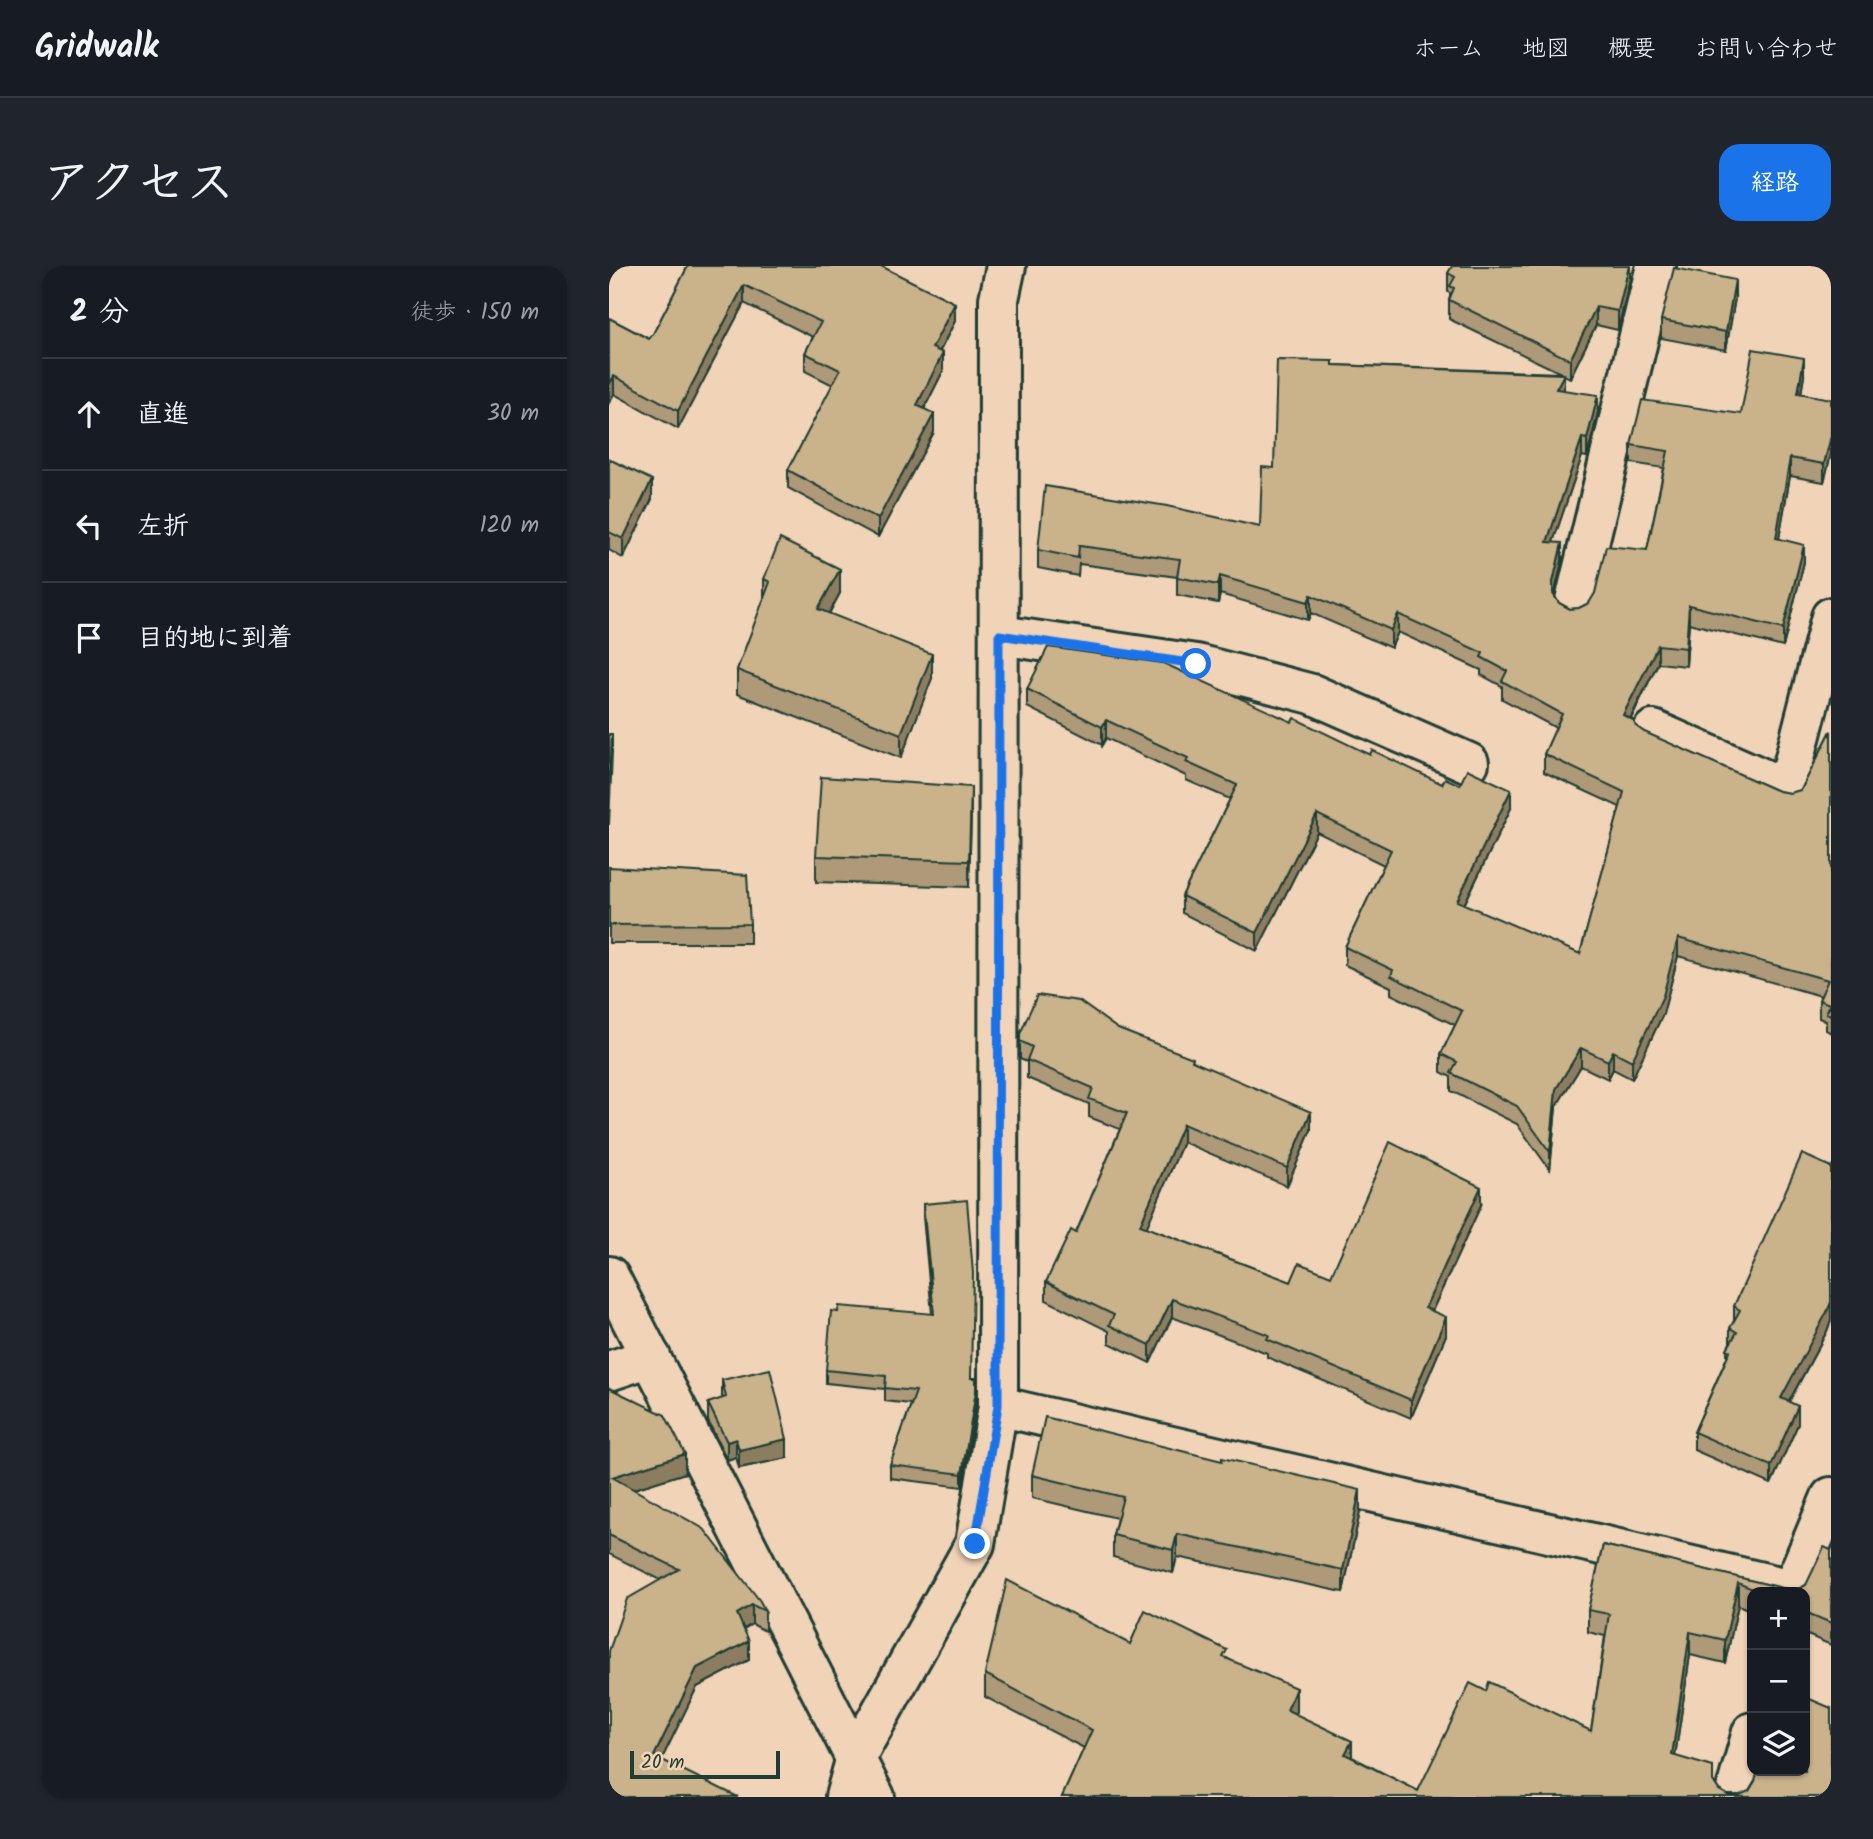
<!DOCTYPE html>
<html lang="ja">
<head>
<meta charset="utf-8">
<style>
	body { margin:0; font-family:Kalam,"Klee One",sans-serif; background:#20242c; color:#f1f3f6 }
	.controls { position:absolute; right:21px; bottom:21px; display:grid; overflow:hidden; border-radius:14px; box-shadow:0 2px 5px #0004 }
	.controls button { width:63px; height:63px; display:grid; place-items:center; padding:0; border:0; border-bottom:2px solid #363941; background:#171b24; color:#f1f3f6; font:35px sans-serif }
	.scale { position:absolute; left:21px; bottom:18px; width:150px; box-sizing:border-box; padding-left:7px; border:4px solid #1f3d34; border-top:0; font-size:19px; line-height:24px; white-space:nowrap; color:#1f3d34; -webkit-text-stroke:5px #f1d3b7; paint-order:stroke }
	.stop { position:absolute; width:21px; height:21px; margin:-16px; border:5px solid #1a73e8; border-radius:50%; background:#fff }
	.stop.end { background:#1a73e8; border-color:#fff; box-shadow:0 2px 7px #0008 }
	.list { margin:0; padding:0; list-style:none }
	h2 { display:flex; justify-content:space-between; align-items:center; height:91px; margin:0; padding:0 28px; font-size:30px }
	h2 small { font-size:23px; font-weight:400; color:#9ea1a6 }
	.list li { display:grid; grid-template-columns:46px 1fr auto; gap:21px; align-items:center; box-sizing:border-box; height:112px; padding:0 28px; border-top:2px solid #363941 }
	.list b { display:block; font-size:26px; white-space:nowrap }
	.list em { font-size:23px; font-style:normal; color:#9ea1a6 }
	.icon { flex:none; width:38px; height:38px; fill:none; stroke:currentColor; stroke-width:2; stroke-linecap:round; stroke-linejoin:round }
	.map { position:relative; flex:none; width:1222px; height:1531px; overflow:hidden; border-radius:21px }
	header { display:flex; align-items:center; gap:42px; box-sizing:border-box; height:98px; padding:0 35px; background:#171b24; border-bottom:2px solid #363941 }
	header strong { font-size:33px }
	nav { display:flex; gap:38px; margin-inline-start:auto; font-size:24px }
	.intro { display:flex; align-items:center; justify-content:space-between; box-sizing:border-box; height:168px; padding:0 42px }
	h1 { margin:0; font-size:49px }
	.button { padding:18px 32px; border-radius:21px; background:#1a73e8; color:#fff; font-size:24px; font-weight:700 }
	main { display:flex; gap:42px; padding:0 42px }
	aside { flex:1; background:#171b24; border-radius:21px; box-shadow:0 2px 5px #0004 }
	.map>svg:first-child { display:block }
	.lines { fill:none; stroke-linecap:round; stroke-linejoin:round }
	.minor-casing { stroke:#1f3d34; stroke-width:44 }
	.tertiary-casing { stroke:#1f3d34; stroke-width:44 }
	.minor { stroke:#f1d3b7; stroke-width:38 }
	.tertiary { stroke:#f1d3b7; stroke-width:38 }
	.wall { fill:#ae9978; stroke:#1f3d34; stroke-width:2 }
	.shaded-wall { fill:#8d7d61; stroke:#1f3d34; stroke-width:2 }
	.building { fill:#cab28b; stroke:#1f3d34; stroke-width:2 }
	.route { stroke:#1a73e8; stroke-width:9 }
</style>
</head>
<body>
<header>
<strong>Gridwalk</strong>
<nav><a>ホーム</a><a>地図</a><a>概要</a><a>お問い合わせ</a></nav>
</header>
<div class="intro"><h1>アクセス</h1><a class="button">経路</a></div>
<main>
<aside>
<h2>2 分<small>徒歩 · 150 m</small></h2>
<ul class="list">
<li><svg class="icon" aria-label="ahead" viewBox="0 0 24 24"><path d="M12 20V5M6 11l6-6 6 6"/></svg><div><b>直進</b></div><em>30 m</em></li>
<li><svg class="icon" aria-label="left" viewBox="0 0 24 24"><path d="M17 20v-9H6M10 6l-5 5 5 5"/></svg><div><b>左折</b></div><em>120 m</em></li>
<li><svg class="icon" aria-label="arrive" viewBox="0 0 24 24"><path d="M6 21V4h12l-3 4 3 4H6"/></svg><div><b>目的地に到着</b></div></li>
</ul>
</aside>
<div class="map">
<svg width="1222" height="1531" viewBox="0 0 1222 1531">
	<rect width="100%" height="100%" fill="#f1d3b7"/>
	<filter id="ink" filterUnits="userSpaceOnUse"><feTurbulence type="fractalNoise" baseFrequency=".0143" numOctaves="2"/><feDisplacementMap in="SourceGraphic" scale="14" xChannelSelector="R" yChannelSelector="G"/><feConvolveMatrix kernelMatrix="1 2 1 2 8 2 1 2 1" color-interpolation-filters="sRGB"/></filter>
	<g filter="url(#ink)">
		<g class="lines">
			<defs>
				<g id="minor">
					<polyline points="965,339 1047,0"/>
					<polyline points="390,369 587,398 703,428 860,497"/>
					<polyline points="1044,464 1178,523 1222,351"/>
					<polyline points="0,1105 42,1091"/>
					<polyline points="389,1140 1183,1323 1182,1326"/>
					<polyline points="1183,1323 1222,1231"/>
					<polyline points="236,1531 247,1491 366,1278 389,1140 390,33 397,0"/>
					<polyline points="1125,1531 1143,1466"/>
				</g>
				<polyline id="tertiary" points="0,1010 266,1531"/>
			</defs>
			<!-- minor casing -->
			<use href="#minor" class="minor-casing"/>
			<!-- tertiary casing -->
			<use href="#tertiary" class="tertiary-casing"/>
			<!-- minor -->
			<use href="#minor" class="minor"/>
			<!-- tertiary -->
			<use href="#tertiary" class="tertiary"/>
		</g>
		<!-- wall -->
		<g class="wall">
			<polygon points="79,0 346,55 331,85 334,105 315,143 325,166 269,271 179,222 179,204 224,119 196,105 196,87 204,71 135,37 69,163 5,128 0,52 40,73 44,68"/>
			<polygon points="1021,0 1021,12 1009,64 987,59 961,112 955,109 955,124 989,146 978,191 973,190 944,276 953,295 945,329 950,337 961,343 970,342 980,337 1038,284 1055,202 1022,197 1022,179 1132,148 1195,110 1192,128 1222,133 1222,188 1215,216 1181,210 1170,272 1195,296 1174,381 1080,357 1077,400 1049,397 1022,453 1027,460 1035,466 1169,525 1181,527 1192,524 1222,465 1222,767 1217,764 1217,755 1210,752 1210,734 1212,730 1069,690 1054,748 1023,813 1004,803 999,813 972,800 947,841 941,904 908,858 842,825 842,811 832,806 832,788 846,759 782,728 782,721 736,699 736,681 775,599 708,566 648,685 573,647 573,630 621,533 577,514 577,510 497,472 493,479 418,441 418,423 683,456 833,518 902,542 855,639 971,688 1011,541 935,506 935,488 947,462 893,433 893,420 872,409 872,404 789,366 782,382 702,347 699,354 611,328 609,337 568,329 568,311 470,298 469,310 429,302 429,284 651,261 665,202 724,99 952,107 840,53 840,34 841,31 841,27 839,26 839,7"/>
			<polygon points="1126,32 1117,84 1052,72 1052,54"/>
			<polygon points="0,193 43,233 14,292 0,284"/>
			<polygon points="155,313 231,327 220,348 323,412 292,492 128,428 128,404 155,334"/>
			<polygon points="362,546 360,621 207,616 207,590"/>
			<polygon points="0,601 141,658 141,677 0,677"/>
			<polygon points="509,763 584,795 702,864 678,920 574,876 537,961 682,1016 722,1010 872,939 823,1045 837,1069 802,1152 658,1091 658,1087 563,1051 541,1097 500,1077 500,1065 437,1034 437,1016 467,967 511,863 480,851 480,838 418,812 418,796 411,793 411,768"/>
			<polygon points="1222,901 1222,1054 1218,1065 1180,1136 1189,1158 1162,1218 1085,1184 1085,1166 1118,1091 1118,1083 1121,1077 1121,1062 1125,1055 1125,1040"/>
			<polygon points="314,938 362,1112 367,1138 353,1221 281,1212 281,1199 302,1138 276,1135 276,1123 217,1117 217,1104 323,1048 314,951"/>
			<polygon points="113,1114 178,1192 130,1202 127,1191 118,1194 99,1155 99,1137 113,1133"/>
			<polygon points="0,1122 76,1207 25,1223 156,1345 156,1365 143,1358 134,1363 140,1394 88,1421 52,1494 0,1531 52,1314 0,1288"/>
			<polygon points="423,1209 751,1246 734,1326 568,1291 564,1307 504,1291 504,1269 508,1252 423,1232"/>
			<polygon points="994,1279 1186,1325 1197,1319 1222,1284 1222,1379 1196,1368 1196,1326 1143,1326 1143,1345 1129,1339 1116,1397 1081,1389 1066,1490 1104,1515 1110,1524 1119,1529 1222,1531 453,1531 475,1482 376,1431 376,1408 521,1378 618,1392 687,1445 686,1448 743,1491 809,1525 877,1425 982,1465 996,1370 979,1366 979,1344"/>
		</g>
		<!-- shaded-wall -->
		<g class="shaded-wall">
			<polygon points="1020,0 1021,0 1021,12 1009,64 1009,45"/>
			<polygon points="1126,14 1126,32 1117,84 1117,66"/>
			<polygon points="135,19 135,37 69,163 69,145"/>
			<polygon points="346,37 346,55 323,100 323,82"/>
			<polygon points="987,41 987,59 961,112 961,94"/>
			<polygon points="334,87 334,105 308,157 308,139"/>
			<polygon points="1195,92 1195,110 1189,145 1189,127"/>
			<polygon points="955,108 955,125 947,123"/>
			<polygon points="5,110 5,128 0,137 0,119"/>
			<polygon points="989,129 989,146 978,191 978,173"/>
			<polygon points="325,148 325,166 269,271 269,253"/>
			<polygon points="1222,170 1222,188 1215,216 1215,198"/>
			<polygon points="973,172 973,190 938,294 938,276"/>
			<polygon points="1181,192 1181,210 1167,290 1167,272"/>
			<polygon points="43,214 43,233 14,292 14,273"/>
			<polygon points="953,277 953,295 944,334 944,316"/>
			<polygon points="1195,279 1195,296 1174,381 1174,363"/>
			<polygon points="231,303 231,327 209,367 209,343"/>
			<polygon points="611,310 611,328 609,337 609,319"/>
			<polygon points="702,329 702,347 699,354 699,336"/>
			<polygon points="1080,339 1080,357 1077,400 1077,382"/>
			<polygon points="789,348 789,366 782,382 782,364"/>
			<polygon points="1049,379 1049,397 1014,467 1014,449"/>
			<polygon points="323,388 323,412 292,492 292,468"/>
			<polygon points="497,454 497,472 493,479 493,461"/>
			<polygon points="3,468 3,486 0,559 0,540"/>
			<polygon points="362,521 362,546 360,621 360,595"/>
			<polygon points="902,524 902,542 848,653 848,635"/>
			<polygon points="708,548 708,566 648,685 648,667"/>
			<polygon points="1069,672 1069,690 1054,748 1023,813 1023,795"/>
			<polygon points="972,782 972,800 947,841 941,904 941,886 947,823"/>
			<polygon points="1004,785 1004,803 999,813 999,795"/>
			<polygon points="702,846 702,864 678,920 678,902"/>
			<polygon points="574,858 574,876 531,977 531,959"/>
			<polygon points="872,921 872,939 816,1060 816,1042"/>
			<polygon points="563,1033 563,1051 541,1097 541,1079"/>
			<polygon points="1222,1036 1222,1054 1218,1065 1172,1150 1172,1132"/>
			<polygon points="837,1051 837,1069 802,1152 802,1134"/>
			<polygon points="367,1125 367,1138 353,1221 353,1208"/>
			<polygon points="1189,1140 1189,1158 1162,1218 1162,1200"/>
			<polygon points="127,1173 127,1191 118,1194 118,1176"/>
			<polygon points="178,1173 178,1192 130,1202 130,1184"/>
			<polygon points="76,1188 76,1207 3,1230 3,1211"/>
			<polygon points="751,1224 751,1246 734,1326 734,1304"/>
			<polygon points="568,1268 568,1291 564,1307 564,1284"/>
			<polygon points="1129,1317 1129,1339 1116,1397 1116,1374"/>
			<polygon points="143,1339 143,1358 128,1367 128,1348"/>
			<polygon points="1081,1366 1081,1389 1063,1511 1063,1489"/>
			<polygon points="140,1375 140,1394 88,1421 45,1509 45,1490 88,1402"/>
			<polygon points="687,1422 687,1445 678,1466 678,1444"/>
			<polygon points="743,1475 743,1498 736,1488"/>
		</g>
		<!-- building -->
		<g class="building">
			<polygon points="79,0 272,0 346,37 323,82 334,87 308,139 325,148 269,253 179,204 231,104 196,87 212,56 135,19 69,145 5,110 0,119 0,52 40,73 44,68"/>
			<polygon points="843,0 1020,0 1009,45 987,41 961,94 840,34 845,22 841,20 846,11 839,7"/>
			<polygon points="1065,2 1126,14 1117,66 1052,54"/>
			<polygon points="1144,83 1195,92 1189,127 1222,133 1222,170 1215,198 1181,192 1167,272 1195,279 1174,363 1080,339 1077,382 1049,379 1014,449 1024,454 1027,460 1035,466 1169,525 1181,527 1192,524 1222,465 1222,749 1217,747 1221,738 1210,734 1219,714 1069,672 1054,730 1023,795 1004,785 999,795 972,782 947,823 941,886 908,840 842,807 848,796 832,788 853,745 782,710 784,704 736,681 782,584 708,548 648,667 573,630 628,519 577,496 579,492 497,454 493,461 418,423 439,381 554,397 683,456 685,452 761,489 763,484 833,518 836,512 851,519 858,503 902,524 848,635 971,688 1015,526 935,488 953,448 893,415 898,405 872,391 874,387 789,348 782,364 702,329 699,336 611,310 609,319 568,311 571,293 470,280 469,292 429,284 436,220 558,240 651,261 653,201 665,202 668,94 724,95 724,99 955,108 947,123 989,129 978,173 973,172 938,276 953,277 944,316 944,328 950,337 961,343 970,342 980,337 986,327 997,280 1038,284 1059,185 1022,179 1033,134 1132,148"/>
			<polygon points="0,193 43,214 14,273 0,266"/>
			<polygon points="171,273 231,303 209,343 323,388 292,468 128,404 161,316 155,313"/>
			<polygon points="0,468 3,468 0,540"/>
			<polygon points="212,511 362,521 360,595 207,590"/>
			<polygon points="0,601 138,609 141,658 0,659"/>
			<polygon points="428,729 470,735 509,763 584,792 583,795 702,846 678,902 574,858 531,959 682,1016 690,997 722,1010 781,876 872,921 816,1042 837,1051 802,1134 658,1073 660,1069 563,1033 541,1079 500,1059 505,1049 437,1016 462,964 467,967 518,847 480,833 484,822 418,794 423,781 411,775 411,768"/>
			<polygon points="1193,888 1222,901 1222,1036 1218,1046 1172,1132 1189,1140 1162,1200 1085,1166 1121,1085 1118,1083 1128,1066 1121,1062 1131,1044 1125,1040"/>
			<polygon points="358,934 364,1007 362,1112 367,1112 367,1125 353,1208 281,1199 307,1125 276,1122 277,1110 217,1104 222,1045 229,1046 230,1040 325,1048 314,938"/>
			<polygon points="161,1103 178,1173 130,1184 127,1173 118,1176 99,1137 117,1131 113,1114"/>
			<polygon points="0,1122 56,1149 76,1188 3,1211 95,1263 151,1335 156,1345 143,1339 128,1348 140,1375 88,1402 45,1490 129,1531 0,1531 0,1385 18,1333 70,1303 0,1269"/>
			<polygon points="436,1151 613,1195 613,1192 751,1224 734,1304 568,1268 564,1284 504,1269 514,1231 423,1209"/>
			<polygon points="994,1279 1186,1325 1197,1319 1215,1281 1222,1284 1222,1357 1196,1346 1196,1326 1151,1326 1129,1317 1116,1374 1081,1366 1063,1489 1104,1501 1104,1515 1110,1524 1119,1529 1131,1529 1140,1525 1146,1515 1149,1505 1196,1505 1196,1431 1222,1442 1222,1531 453,1531 483,1464 376,1408 398,1314 521,1378 536,1344 618,1384 614,1391 687,1422 678,1444 743,1475 736,1488 809,1525 861,1417 877,1425 880,1416 982,1465 1000,1348 979,1344"/>
		</g>
	</g>
	<g class="lines" filter="url(#ink)">
		<!-- route -->
		<polyline class="route" points="366,1278 389,1140 390,369 587,398"/>
	</g>
</svg>
<div class="controls">
<button>+</button>
<button>−</button>
<button><svg class="icon" aria-label="layers" viewBox="0 0 24 24"><path d="M12 4l9 5-9 5-9-5zM3 14l9 5 9-5"/></svg></button>
</div>
<div class="scale">20 m</div>
<div class="stop" style="left:587px;top:398px"></div>
<div class="stop end" style="left:366px;top:1278px"></div>
</div>
</main>
</body>
</html>
